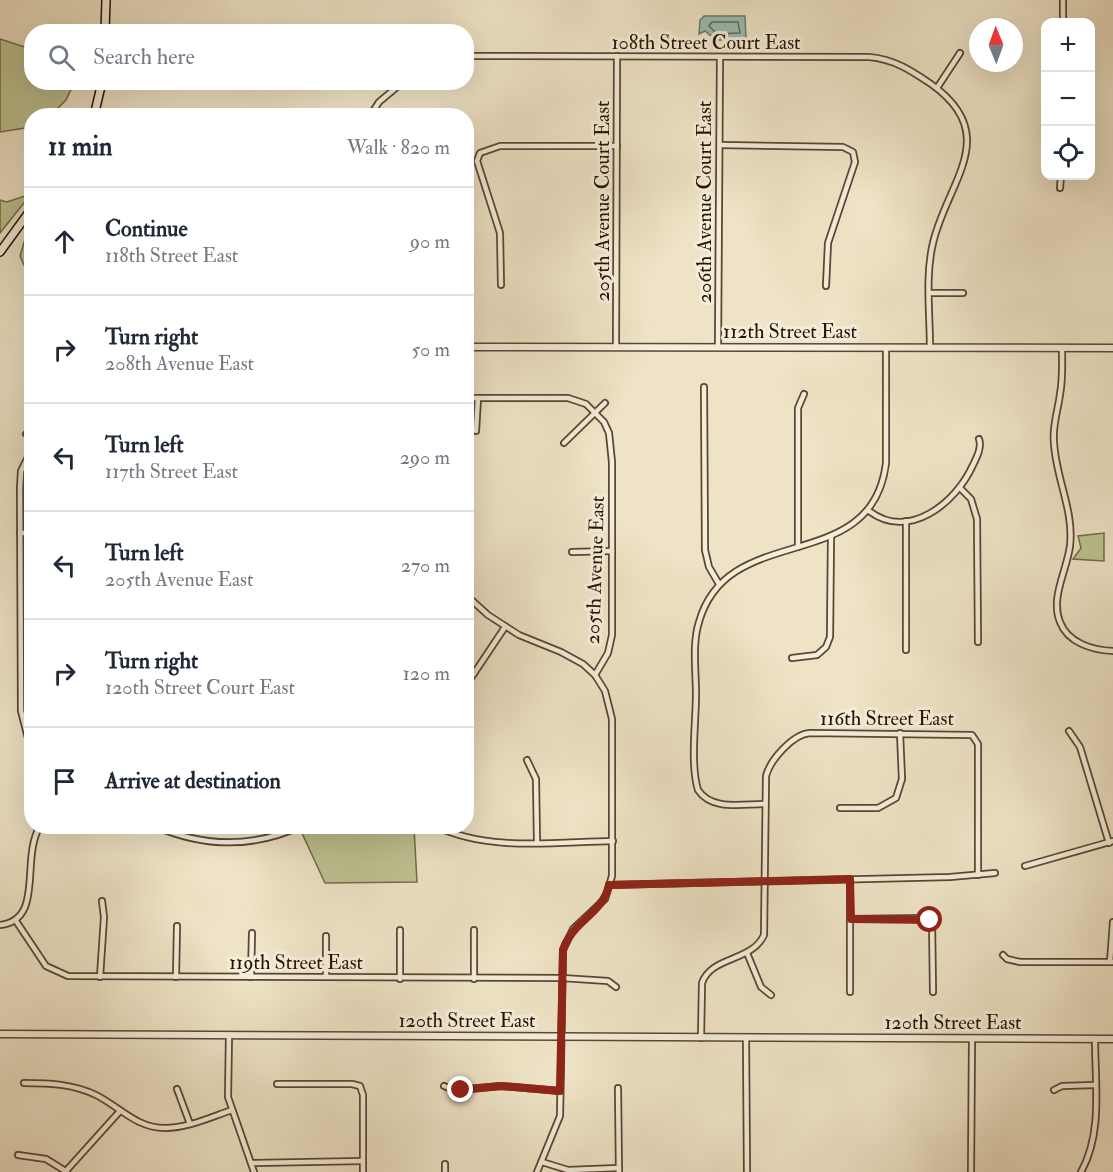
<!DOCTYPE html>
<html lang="en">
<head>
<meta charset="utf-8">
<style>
	body { margin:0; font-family:"IM FELL Double Pica",serif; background:#f6f6f7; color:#1f2937 }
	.controls { position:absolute; right:18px; top:18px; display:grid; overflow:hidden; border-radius:12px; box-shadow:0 6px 24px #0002 }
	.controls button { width:54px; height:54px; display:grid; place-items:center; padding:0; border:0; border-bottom:2px solid #e0e1e3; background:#fff; color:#1f2937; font:30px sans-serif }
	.compass { position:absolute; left:969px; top:18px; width:54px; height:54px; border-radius:50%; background:#fff; box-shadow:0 6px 24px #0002; rotate:359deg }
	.stop { position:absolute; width:18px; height:18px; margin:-14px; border:4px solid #8f2418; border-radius:50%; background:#fff }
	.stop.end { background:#8f2418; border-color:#fff; box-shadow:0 2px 6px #0008 }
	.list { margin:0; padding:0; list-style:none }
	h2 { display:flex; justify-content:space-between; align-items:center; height:78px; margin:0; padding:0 24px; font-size:26px }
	h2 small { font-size:20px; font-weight:400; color:#747a83 }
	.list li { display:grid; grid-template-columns:39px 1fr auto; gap:18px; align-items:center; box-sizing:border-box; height:108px; padding:0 24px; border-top:2px solid #e0e1e3 }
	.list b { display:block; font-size:22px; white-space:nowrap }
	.list p { margin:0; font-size:20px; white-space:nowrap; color:#747a83 }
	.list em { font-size:20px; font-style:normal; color:#747a83 }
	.icon { flex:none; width:33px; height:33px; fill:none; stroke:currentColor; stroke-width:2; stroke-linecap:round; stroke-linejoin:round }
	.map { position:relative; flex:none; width:1113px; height:1172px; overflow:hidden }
	.search { position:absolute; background:#fff; box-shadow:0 6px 24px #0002; left:24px; top:24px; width:450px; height:66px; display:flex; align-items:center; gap:15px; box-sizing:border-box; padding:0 21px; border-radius:24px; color:#747a83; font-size:22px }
	.panel { position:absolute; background:#fff; box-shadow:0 6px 24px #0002; left:24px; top:108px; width:450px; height:726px; border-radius:24px }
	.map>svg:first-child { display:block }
	.green { fill:#bec292; stroke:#726a4a; stroke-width:1.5 }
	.water { fill:#99beb4; stroke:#6b7a6c; stroke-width:1.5 }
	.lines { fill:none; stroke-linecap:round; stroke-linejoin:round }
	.shore { stroke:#60685a; stroke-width:1.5 }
	.minor-casing { stroke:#594732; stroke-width:8 }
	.tertiary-casing { stroke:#594732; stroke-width:9 }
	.secondary-casing { stroke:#271301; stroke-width:10 }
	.minor { stroke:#f4edda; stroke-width:4.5 }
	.tertiary { stroke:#f4edda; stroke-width:6 }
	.secondary { stroke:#f4edda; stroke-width:7 }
	.route { stroke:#8f2418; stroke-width:8 }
	.labels { text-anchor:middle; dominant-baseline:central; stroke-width:6; stroke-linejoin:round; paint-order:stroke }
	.street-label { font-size:20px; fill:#271301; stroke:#f4edda }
</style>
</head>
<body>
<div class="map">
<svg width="1113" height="1172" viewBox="0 0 1113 1172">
	<rect width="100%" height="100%" fill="#eee3c6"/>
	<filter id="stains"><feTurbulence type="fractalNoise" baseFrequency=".00333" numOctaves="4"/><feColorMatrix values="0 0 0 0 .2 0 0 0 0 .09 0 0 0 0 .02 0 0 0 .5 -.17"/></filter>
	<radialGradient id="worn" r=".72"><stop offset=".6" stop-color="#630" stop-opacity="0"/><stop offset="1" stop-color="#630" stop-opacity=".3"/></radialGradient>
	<!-- green -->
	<g class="green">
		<polygon points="0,39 31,49 32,82 74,83 66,100 51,115 32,116 31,127 0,132"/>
		<polygon points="31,194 0,233 0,200 7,202"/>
		<polygon points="25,239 31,239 31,281 20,256"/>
		<polygon points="1104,533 1104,561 1073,559 1081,548 1078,536"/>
		<polygon points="309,826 414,827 417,882 325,883 301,831"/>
	</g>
	<!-- water -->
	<polygon class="water" points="704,16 745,16 746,40 716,40 705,31 699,34 700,20"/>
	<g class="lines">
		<!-- shore -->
		<polygon class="shore" points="712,22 738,22 740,33 717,34 709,26"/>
		<defs>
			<g id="minor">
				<polyline points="1063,22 1063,0"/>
				<path d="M 466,56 L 869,57 C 894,59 912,71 931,84 C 1003,135 947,182 933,243 C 925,276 930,314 930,348"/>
				<polyline points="937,88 960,53"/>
				<polyline points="370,116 379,102 403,82"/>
				<polyline points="720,145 843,147 853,152 855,162 828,243 826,286"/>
				<polyline points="1060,188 1061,176"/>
				<polyline points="501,285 500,233 477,161 480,153 500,146 617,146"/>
				<polyline points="931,293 963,293"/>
				<polyline points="616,346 617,56"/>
				<polyline points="718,347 720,57"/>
				<path d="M 1062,348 C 1062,363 1063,379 1060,394 C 1058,411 1052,426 1054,443 C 1056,479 1074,510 1070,546 C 1067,570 1050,598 1060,622 C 1068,643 1092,650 1113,651"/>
				<polyline points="704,387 705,550 709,567 719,584"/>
				<polyline points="466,398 568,398 586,404 604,422 609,433 612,462 612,635 608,653 595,675"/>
				<polyline points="476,431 478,398"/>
				<polyline points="26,434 32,439"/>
				<polyline points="564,443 605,403"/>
				<polyline points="32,449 21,471 20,488 21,711 32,754"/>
				<polyline points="961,489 971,499 977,519 978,642"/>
				<path d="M 869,511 C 909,541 956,503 973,465 C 977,457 982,447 979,439"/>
				<polyline points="20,533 32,533"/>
				<polyline points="798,547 798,408 804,394"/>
				<polyline points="572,552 612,551"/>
				<polyline points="466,595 488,615 519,635 561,652 583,664 595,675 605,691 612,719 612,876 605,899 573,929 563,950 560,1116 537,1172"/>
				<polyline points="906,650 906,521"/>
				<polyline points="792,658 817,655 826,647 830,637 831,537"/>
				<polyline points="471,678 505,627"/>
				<polyline points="1069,731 1080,747 1109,843"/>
				<polyline points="527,760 536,779 537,842"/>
				<path d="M 765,804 C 742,804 712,811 698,790 C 690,764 696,722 696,694 C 696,671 692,644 699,622 C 728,519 872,578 886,463 L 886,348"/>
				<polyline points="840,808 878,808 896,798 902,779 900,733"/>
				<path d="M 155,826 C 203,847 253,848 301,826"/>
				<path d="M 435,826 C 490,852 554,842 613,841"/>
				<polyline points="1025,866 1113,841"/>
				<polyline points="609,885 950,877 995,873"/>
				<polyline points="851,919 924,918 932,921 933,992"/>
				<polyline points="16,921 46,966 68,976 562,978 608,981 616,987"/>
				<path d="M 0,925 C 45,920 20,859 40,826"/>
				<polyline points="400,930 400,979"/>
				<polyline points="326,936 326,977"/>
				<polyline points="747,953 761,987 771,995"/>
				<polyline points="1003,955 1007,959 1020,962 1113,962"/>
				<polyline points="1110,962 1113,922"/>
				<polyline points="100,977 104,917 102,901"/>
				<polyline points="176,977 177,926"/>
				<polyline points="251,977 252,933"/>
				<polyline points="474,979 474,930"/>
				<polyline points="850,992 850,879"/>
				<polyline points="229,1035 228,1097 254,1172"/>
				<path d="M 701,1038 L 702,983 C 711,956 752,962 764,935 L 766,776 C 770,760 793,734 810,733 L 972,735 L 978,744 L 978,875"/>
				<polyline points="746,1038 747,1172"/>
				<path d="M 24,1083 C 49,1083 73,1084 96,1095 C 120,1107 136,1128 165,1128 C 188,1128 211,1117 232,1110"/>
				<polyline points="277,1084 352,1084 360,1086 363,1095 363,1172"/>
				<polyline points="444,1086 454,1090 501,1086 560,1091"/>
				<polyline points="618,1088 619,1172"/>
				<polyline points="177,1089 190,1124"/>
				<polyline points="1054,1090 1062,1086 1095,1085"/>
				<polyline points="18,1155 46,1159 67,1172"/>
				<polyline points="542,1162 568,1170 619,1168"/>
				<polyline points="251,1163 362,1161"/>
				<polyline points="445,1164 445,1172"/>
				<polyline points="66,1171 120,1111"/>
				<polyline points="971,1172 972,1039"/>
				<path d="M 1081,1172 C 1103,1133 1095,1083 1095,1039"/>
			</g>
			<g id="tertiary">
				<polyline points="466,347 1113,348"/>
				<polyline points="0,1034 1113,1039"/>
			</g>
			<g id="secondary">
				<polyline points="105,32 106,0"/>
				<polyline points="94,116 102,82"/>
				<polyline points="0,252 32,208"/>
			</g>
		</defs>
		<!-- minor casing -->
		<use href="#minor" class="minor-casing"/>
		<!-- tertiary casing -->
		<use href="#tertiary" class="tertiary-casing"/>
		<!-- secondary casing -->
		<use href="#secondary" class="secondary-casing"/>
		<!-- minor -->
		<use href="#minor" class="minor"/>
		<!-- tertiary -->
		<use href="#tertiary" class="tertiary"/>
		<!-- secondary -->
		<use href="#secondary" class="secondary"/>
	</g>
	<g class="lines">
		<!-- route -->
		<path class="route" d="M 461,1090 L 501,1086 L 560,1091 L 563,950 C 572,921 603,914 609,885 L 850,879 L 851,919 L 930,920"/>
	</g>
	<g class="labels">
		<!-- street labels -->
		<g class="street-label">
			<text x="706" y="42">108th Street Court East</text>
			<text transform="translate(602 201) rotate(-90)">205th Avenue Court East</text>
			<text transform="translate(704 202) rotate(-90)">206th Avenue Court East</text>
			<text x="790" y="331">112th Street East</text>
			<text transform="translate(595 570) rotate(-88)">205th Avenue East</text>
			<text x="887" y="718">116th Street East</text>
			<text x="296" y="962">119th Street East</text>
			<text x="467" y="1020">120th Street East</text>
			<text x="953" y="1022">120th Street East</text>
		</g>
	</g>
	<rect width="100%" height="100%" filter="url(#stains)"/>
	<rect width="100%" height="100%" fill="url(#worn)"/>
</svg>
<div class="controls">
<button>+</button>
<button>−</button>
<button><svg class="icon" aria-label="locate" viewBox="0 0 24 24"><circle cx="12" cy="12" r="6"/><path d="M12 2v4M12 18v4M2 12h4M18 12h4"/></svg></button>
</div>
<svg class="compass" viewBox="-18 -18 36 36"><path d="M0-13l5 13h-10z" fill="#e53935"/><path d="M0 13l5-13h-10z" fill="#747a83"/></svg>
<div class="stop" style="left:930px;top:920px"></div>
<div class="stop end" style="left:461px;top:1090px"></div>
<div class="search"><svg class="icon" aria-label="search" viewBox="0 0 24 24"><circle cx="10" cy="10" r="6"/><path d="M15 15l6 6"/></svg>Search here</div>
<section class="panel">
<h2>11 min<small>Walk · 820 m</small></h2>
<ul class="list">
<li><svg class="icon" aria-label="ahead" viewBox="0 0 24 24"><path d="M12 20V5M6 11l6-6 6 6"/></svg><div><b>Continue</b><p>118th Street East</p></div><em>90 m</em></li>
<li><svg class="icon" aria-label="right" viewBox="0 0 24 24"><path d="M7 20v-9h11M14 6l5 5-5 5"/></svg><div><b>Turn right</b><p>208th Avenue East</p></div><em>50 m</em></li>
<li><svg class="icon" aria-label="left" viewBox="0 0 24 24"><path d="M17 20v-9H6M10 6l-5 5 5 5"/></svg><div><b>Turn left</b><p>117th Street East</p></div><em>290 m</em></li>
<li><svg class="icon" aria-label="left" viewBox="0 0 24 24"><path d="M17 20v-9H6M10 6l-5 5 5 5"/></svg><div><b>Turn left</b><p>205th Avenue East</p></div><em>270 m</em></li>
<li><svg class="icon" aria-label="right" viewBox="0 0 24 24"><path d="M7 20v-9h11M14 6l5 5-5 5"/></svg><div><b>Turn right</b><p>120th Street Court East</p></div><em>120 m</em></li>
<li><svg class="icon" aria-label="arrive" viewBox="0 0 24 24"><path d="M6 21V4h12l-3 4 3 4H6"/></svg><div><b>Arrive at destination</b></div></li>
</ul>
</section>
</div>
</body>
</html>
